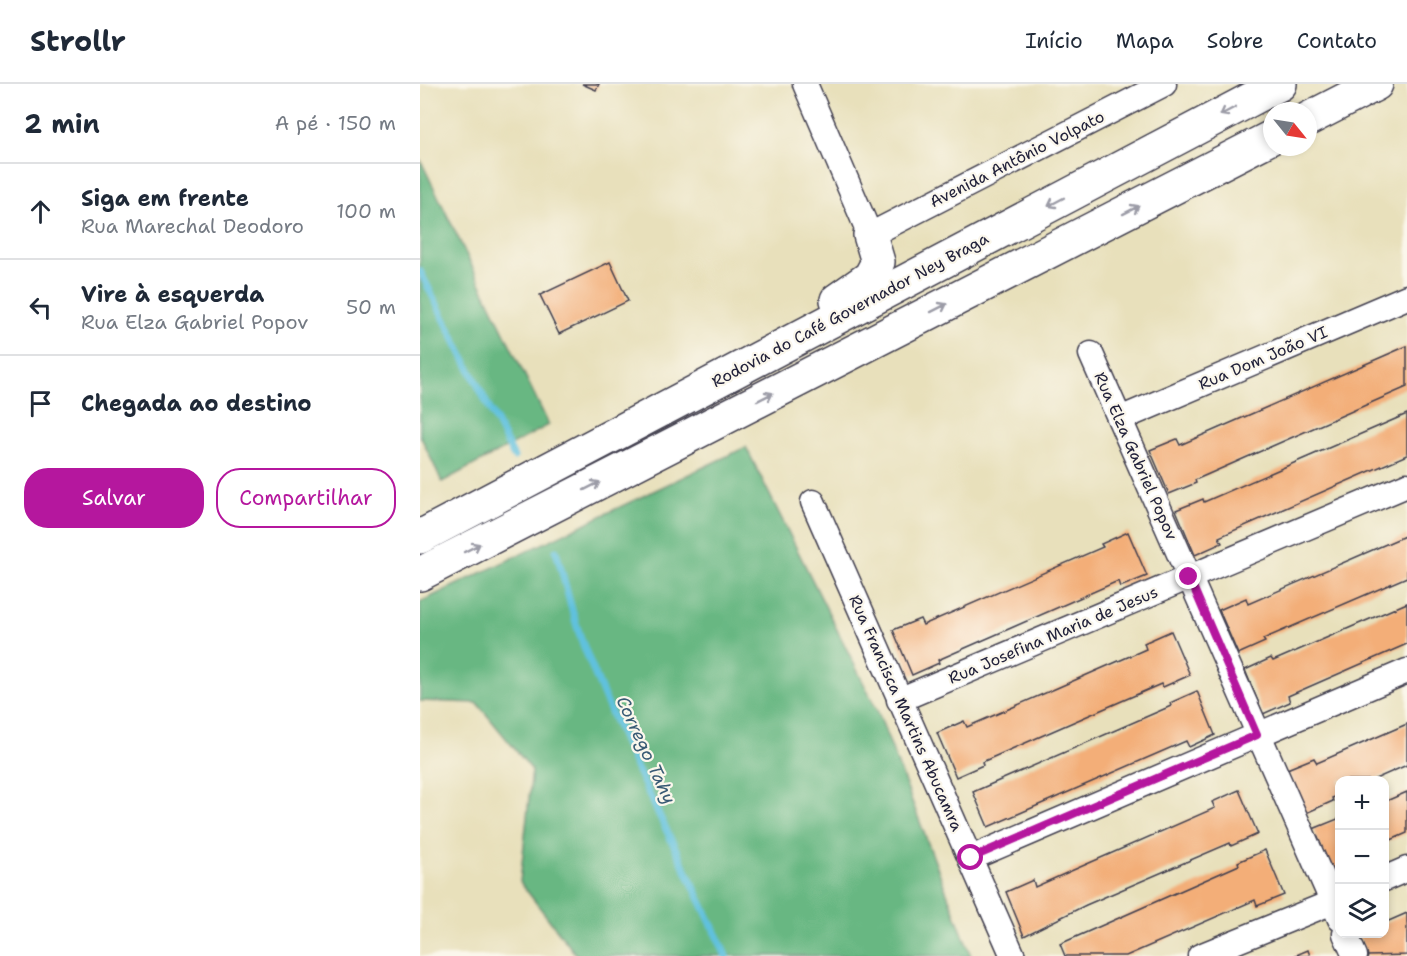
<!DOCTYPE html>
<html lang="pt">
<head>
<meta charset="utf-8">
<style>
	body { margin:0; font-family:"Shantell Sans",sans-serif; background:#f2f2f3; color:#1f2937 }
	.controls { position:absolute; right:18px; bottom:18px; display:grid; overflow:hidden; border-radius:12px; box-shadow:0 3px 9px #0003 }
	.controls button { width:54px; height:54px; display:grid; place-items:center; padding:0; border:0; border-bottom:2px solid #e0e1e3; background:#fff; color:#1f2937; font:30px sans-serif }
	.compass { position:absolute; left:843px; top:18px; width:54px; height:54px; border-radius:50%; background:#fff; box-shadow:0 3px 9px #0003; rotate:120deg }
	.stop { position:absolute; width:18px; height:18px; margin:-14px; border:4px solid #b5179e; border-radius:50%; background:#fff }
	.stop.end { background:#b5179e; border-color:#fff; box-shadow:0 2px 6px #0008 }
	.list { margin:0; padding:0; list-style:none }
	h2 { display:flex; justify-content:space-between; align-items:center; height:78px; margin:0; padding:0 24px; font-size:26px }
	h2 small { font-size:20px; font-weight:400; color:#747a83 }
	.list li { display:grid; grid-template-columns:39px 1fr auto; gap:18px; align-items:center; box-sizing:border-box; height:96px; padding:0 24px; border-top:2px solid #e0e1e3 }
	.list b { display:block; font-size:22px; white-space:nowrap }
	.list p { margin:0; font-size:20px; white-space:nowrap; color:#747a83 }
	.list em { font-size:20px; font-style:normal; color:#747a83 }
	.actions { display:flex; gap:12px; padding:18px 24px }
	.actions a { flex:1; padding:14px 0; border:2px solid #b5179e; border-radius:24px; text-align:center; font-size:21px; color:#b5179e }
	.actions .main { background:#b5179e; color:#fff }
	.icon { flex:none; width:33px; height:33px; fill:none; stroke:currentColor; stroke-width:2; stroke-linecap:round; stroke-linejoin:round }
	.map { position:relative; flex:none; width:987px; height:872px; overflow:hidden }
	header { display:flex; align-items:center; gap:36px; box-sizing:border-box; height:84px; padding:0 30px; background:#fff; border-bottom:2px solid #e0e1e3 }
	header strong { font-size:28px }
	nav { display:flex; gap:33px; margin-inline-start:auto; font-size:21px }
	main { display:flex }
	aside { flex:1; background:#fff }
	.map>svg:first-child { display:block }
	.forest { fill:#68b782; stroke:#456c5e; stroke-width:1.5 }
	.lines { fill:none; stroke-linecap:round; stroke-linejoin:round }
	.stream { stroke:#60c1de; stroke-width:7 }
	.building { fill:#f3ae78 }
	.minor-casing { stroke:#403e4e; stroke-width:27 }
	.highway-casing { stroke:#403e4e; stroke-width:36 }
	.minor { stroke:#fff; stroke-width:24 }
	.highway { stroke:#fff; stroke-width:33 }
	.oneway { stroke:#9c9ca7 }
	.route { stroke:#b5179e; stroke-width:8 }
	.labels { text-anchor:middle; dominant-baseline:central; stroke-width:4.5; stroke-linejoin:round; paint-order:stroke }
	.street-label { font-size:16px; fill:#22223b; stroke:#fbf7ec }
	.water-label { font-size:18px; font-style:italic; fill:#385a74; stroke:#fbf7ec }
</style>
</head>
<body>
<header>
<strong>Strollr</strong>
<nav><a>Início</a><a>Mapa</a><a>Sobre</a><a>Contato</a></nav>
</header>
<main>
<aside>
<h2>2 min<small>A pé · 150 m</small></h2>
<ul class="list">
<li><svg class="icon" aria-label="ahead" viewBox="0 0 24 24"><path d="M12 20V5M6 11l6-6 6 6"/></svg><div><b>Siga em frente</b><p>Rua Marechal Deodoro</p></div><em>100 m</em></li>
<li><svg class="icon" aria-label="left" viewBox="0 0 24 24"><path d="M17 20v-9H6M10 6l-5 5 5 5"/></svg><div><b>Vire à esquerda</b><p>Rua Elza Gabriel Popov</p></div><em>50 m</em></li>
<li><svg class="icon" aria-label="arrive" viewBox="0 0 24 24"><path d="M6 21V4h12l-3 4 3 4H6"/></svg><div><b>Chegada ao destino</b></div></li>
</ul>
<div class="actions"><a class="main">Salvar</a><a>Compartilhar</a></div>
</aside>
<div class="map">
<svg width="987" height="872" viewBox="0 0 987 872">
	<rect width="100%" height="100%" fill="#fbf7ec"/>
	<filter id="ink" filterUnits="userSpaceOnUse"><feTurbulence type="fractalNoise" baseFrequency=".0167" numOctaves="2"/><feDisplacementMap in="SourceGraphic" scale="12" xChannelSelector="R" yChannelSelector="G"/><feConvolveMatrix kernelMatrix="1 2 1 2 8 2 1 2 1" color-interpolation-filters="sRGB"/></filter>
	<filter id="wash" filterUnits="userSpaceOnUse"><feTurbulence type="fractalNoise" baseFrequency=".008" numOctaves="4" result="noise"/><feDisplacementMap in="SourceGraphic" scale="24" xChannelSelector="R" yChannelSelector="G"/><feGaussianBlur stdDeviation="1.35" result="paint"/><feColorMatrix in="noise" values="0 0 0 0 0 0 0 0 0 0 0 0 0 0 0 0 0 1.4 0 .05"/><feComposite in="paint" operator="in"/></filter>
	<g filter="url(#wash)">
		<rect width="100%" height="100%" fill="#e8e0bb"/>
		<!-- forest -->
		<g class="forest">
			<polygon points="0,75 129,341 22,398 0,351"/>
			<polygon points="326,363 458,628 551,872 157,872 100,798 112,686 57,619 0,617 0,518"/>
		</g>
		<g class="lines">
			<!-- stream -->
			<g class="stream">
				<polyline points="0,187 94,373"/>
				<path d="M 136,467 C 146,501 153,536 166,568 C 206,672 261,770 306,872"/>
			</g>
		</g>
		<g id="blocks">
			<!-- building -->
			<g class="building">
				<polygon points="162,0 179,0 176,6"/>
				<polygon points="190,178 208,217 139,250 120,211"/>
				<polygon points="987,262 987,303 775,396 776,399 749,410 730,366 757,355 760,361"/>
				<polygon points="987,330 987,371 799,453 802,459 775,471 756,426 783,415 784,418"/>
				<polygon points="708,448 727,492 700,503 698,497 518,576 519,579 492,591 473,546 500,535 503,541 683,463 681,460"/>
				<polygon points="987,451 987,493 843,555 845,558 818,570 799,526 826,514 828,520"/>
				<polygon points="987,519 987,560 868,612 870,618 843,630 825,586 851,574 853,577"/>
				<polygon points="751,547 770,591 743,603 741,600 651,639 562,678 563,681 536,693 517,649 544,637 547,643 637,604 726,565 724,559"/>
				<polygon points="777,607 795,651 769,663 766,657 568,743 553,708 751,622 750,619"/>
				<polygon points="987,640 987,681 953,696 920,696 920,711 912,714 913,717 886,729 867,685 894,674 897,679"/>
				<polygon points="819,706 838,750 811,762 810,759 666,821 604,852 586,808 613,796 615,803 651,787 795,724 792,718"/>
				<polygon points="987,708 987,749 964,759 964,718"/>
				<polygon points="920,734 920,786 912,789 893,745"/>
				<polygon points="845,766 864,811 837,822 835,816 706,872 645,872 640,860 819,781 818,778"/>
				<polygon points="987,829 987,871 947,872 938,850 964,850 964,839"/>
				<polygon points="888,866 890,872 874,872"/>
			</g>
		</g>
	</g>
	<g filter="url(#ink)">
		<use href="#blocks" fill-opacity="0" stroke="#403e4e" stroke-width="1.5"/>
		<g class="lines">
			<defs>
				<g id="minor">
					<polyline points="385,0 450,151 744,0"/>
					<polyline points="671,270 920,835"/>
					<polyline points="700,335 987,213"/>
					<polyline points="393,418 593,872"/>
					<polyline points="479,616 987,401"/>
					<polyline points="551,774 987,587"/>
					<polyline points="964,795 987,785"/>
					<polyline points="925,850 935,872"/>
					<polyline points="780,872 920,815"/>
				</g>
				<g id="highway">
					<polyline points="888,35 956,0"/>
					<polyline points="417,216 450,193 458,178 450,151"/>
					<polyline points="0,453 860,0"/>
					<polyline points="0,490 852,53"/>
				</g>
			</defs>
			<!-- minor casing -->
			<use href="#minor" class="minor-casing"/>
			<!-- highway casing -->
			<use href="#highway" class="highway-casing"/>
			<!-- minor -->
			<use href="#minor" class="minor"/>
			<!-- highway -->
			<use href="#highway" class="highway"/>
		</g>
		<!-- one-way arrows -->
		<defs><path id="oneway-shaft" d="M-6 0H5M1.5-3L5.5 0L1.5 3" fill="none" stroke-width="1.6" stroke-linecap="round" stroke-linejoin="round" transform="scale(1.5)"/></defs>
		<g class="oneway">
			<use href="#oneway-shaft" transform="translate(808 27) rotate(152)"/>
			<use href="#oneway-shaft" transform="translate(636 118) rotate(152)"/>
			<use href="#oneway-shaft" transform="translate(711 126) rotate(-27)"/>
			<use href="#oneway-shaft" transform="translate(519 224) rotate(-27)"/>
			<use href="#oneway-shaft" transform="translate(345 313) rotate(-27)"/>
			<use href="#oneway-shaft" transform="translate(172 402) rotate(-27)"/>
			<use href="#oneway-shaft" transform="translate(52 464) rotate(-27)"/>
		</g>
	</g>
	<g class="lines" filter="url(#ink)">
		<!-- route -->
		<polyline class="route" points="551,774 837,651 769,493"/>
	</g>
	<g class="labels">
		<!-- street labels -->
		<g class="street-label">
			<text transform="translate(597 75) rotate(-27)">Avenida Antônio Volpato</text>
			<text transform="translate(430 226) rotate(-28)">Rodovia do Café Governador Ney Braga</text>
			<text transform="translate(843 274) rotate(-23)">Rua Dom João VI</text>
			<text transform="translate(716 372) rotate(66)">Rua Elza Gabriel Popov</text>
			<text transform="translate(633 551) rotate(-23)">Rua Josefina Maria de Jesus</text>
			<text transform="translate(486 629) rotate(66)">Rua Francisca Martins Abucamra</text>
		</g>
		<!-- water labels -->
		<g class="water-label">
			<text transform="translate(226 666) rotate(65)">Corrego Tahy</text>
		</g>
	</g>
</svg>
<div class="controls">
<button>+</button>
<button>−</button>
<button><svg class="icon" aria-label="layers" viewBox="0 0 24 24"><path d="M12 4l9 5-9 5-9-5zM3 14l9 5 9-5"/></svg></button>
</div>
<svg class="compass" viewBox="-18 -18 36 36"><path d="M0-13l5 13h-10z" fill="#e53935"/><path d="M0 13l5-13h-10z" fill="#747a83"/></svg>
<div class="stop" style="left:551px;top:774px"></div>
<div class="stop end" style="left:769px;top:493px"></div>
</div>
</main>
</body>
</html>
